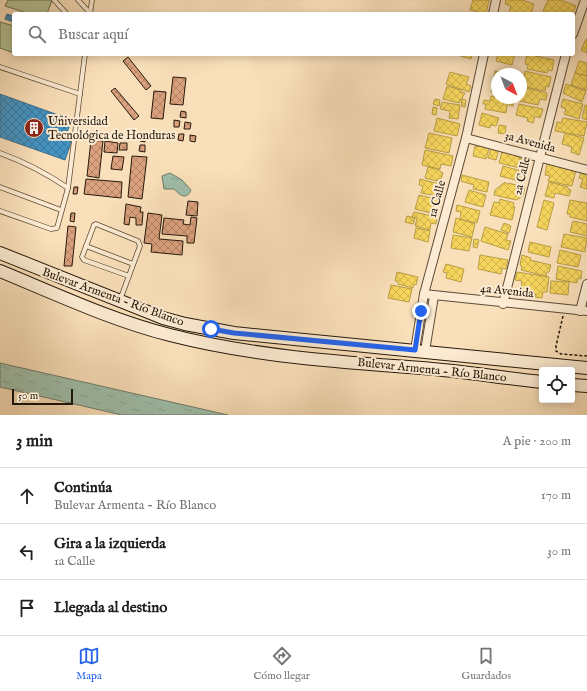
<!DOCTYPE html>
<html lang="es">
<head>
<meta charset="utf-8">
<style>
	body { margin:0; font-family:"IM FELL English",serif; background:#f6f6f6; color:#202124 }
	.controls { position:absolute; right:12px; bottom:12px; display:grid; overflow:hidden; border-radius:4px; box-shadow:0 2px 10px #0003 }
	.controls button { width:36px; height:36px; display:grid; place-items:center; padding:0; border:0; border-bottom:1px solid #e0e0e0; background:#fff; color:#202124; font:20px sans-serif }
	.compass { position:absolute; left:491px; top:68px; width:36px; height:36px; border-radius:50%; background:#fff; box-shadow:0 2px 10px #0003; rotate:138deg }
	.scale { position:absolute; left:12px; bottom:10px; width:61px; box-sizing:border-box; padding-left:4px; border:2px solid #25190b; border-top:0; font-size:11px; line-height:14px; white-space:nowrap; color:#25190b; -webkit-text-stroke:3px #fcebd2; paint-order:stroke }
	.stop { position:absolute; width:12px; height:12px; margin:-9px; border:3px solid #2563eb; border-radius:50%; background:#fff }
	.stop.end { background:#2563eb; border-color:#fff; box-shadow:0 1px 4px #0008 }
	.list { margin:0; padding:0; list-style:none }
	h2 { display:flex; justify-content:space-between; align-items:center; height:52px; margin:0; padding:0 16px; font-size:17px }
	h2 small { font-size:13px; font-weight:400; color:#757577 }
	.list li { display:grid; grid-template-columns:26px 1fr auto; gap:12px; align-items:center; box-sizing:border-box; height:56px; padding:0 16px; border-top:1px solid #e0e0e0 }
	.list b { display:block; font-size:15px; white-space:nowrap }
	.list p { margin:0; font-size:13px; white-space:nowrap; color:#757577 }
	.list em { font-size:13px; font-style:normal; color:#757577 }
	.icon { flex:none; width:22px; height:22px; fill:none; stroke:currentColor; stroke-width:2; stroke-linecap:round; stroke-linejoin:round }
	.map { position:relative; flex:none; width:587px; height:415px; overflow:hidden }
	.search { position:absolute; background:#fff; box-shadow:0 2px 10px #0003; left:12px; right:12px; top:12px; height:44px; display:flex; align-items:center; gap:10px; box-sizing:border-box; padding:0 14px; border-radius:4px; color:#757577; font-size:15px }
	.sheet { height:220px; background:#fff }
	nav { display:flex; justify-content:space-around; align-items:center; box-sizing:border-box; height:56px; border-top:1px solid #e0e0e0; background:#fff; font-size:11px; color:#757577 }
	nav a { display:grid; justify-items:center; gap:2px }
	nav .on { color:#2563eb }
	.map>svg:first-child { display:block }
	.pitch { fill:#b7c395; stroke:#6e6e50 }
	.water { fill:url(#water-ripples); stroke:#6e7c6a }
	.homes { fill:url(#homes-cross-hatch); stroke:#b79d44 }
	.schools { fill:url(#schools-cross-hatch); stroke:#3a6e8c }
	.building { fill:url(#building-cross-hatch); stroke:#25190b }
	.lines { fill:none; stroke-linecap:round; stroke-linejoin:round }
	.lane-casing { stroke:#5a4b37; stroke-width:5.5 }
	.street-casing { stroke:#5a4b37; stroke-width:10 }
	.secondary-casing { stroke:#25190b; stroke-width:14 }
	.path { stroke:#25190b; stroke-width:1.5; stroke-dasharray:3 2; stroke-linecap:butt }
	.lane { stroke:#fcebd2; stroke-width:4 }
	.street { stroke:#fcebd2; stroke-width:8 }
	.secondary { stroke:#fcebd2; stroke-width:12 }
	.route { stroke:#2563eb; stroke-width:5 }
	.labels { text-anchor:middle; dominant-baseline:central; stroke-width:4; stroke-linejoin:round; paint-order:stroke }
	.poi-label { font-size:12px; fill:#25190b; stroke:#fcebd2; text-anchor:start }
	.street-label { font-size:12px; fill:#25190b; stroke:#fcebd2 }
</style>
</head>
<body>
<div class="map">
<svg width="587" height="415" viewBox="0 0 587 415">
	<defs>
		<pattern id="water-ripples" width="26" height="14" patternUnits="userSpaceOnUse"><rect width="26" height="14" fill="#9fbeaa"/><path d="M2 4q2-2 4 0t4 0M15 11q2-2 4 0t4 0" fill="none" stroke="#89a391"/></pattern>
		<pattern id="homes-cross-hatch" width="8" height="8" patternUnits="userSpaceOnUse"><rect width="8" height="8" fill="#f6d55c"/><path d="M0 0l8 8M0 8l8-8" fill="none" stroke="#d3b64f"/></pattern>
		<pattern id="schools-cross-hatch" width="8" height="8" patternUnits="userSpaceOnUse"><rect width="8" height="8" fill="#4393c3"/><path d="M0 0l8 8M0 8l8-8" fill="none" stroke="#38779d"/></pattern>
		<pattern id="building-cross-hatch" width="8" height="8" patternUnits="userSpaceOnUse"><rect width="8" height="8" fill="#dca17e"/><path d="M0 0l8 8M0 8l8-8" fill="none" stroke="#b28265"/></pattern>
	</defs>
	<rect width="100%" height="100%" fill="#fae0ba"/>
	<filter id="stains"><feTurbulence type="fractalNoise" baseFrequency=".005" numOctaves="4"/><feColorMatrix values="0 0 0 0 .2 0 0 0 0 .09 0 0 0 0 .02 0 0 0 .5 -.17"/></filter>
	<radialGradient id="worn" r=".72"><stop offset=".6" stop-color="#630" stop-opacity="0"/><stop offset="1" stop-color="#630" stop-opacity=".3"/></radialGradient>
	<!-- pitch -->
	<g class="pitch">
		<polygon points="8,0 52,0 47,14 30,14 5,6"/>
		<polygon points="0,22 14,26 14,53 0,48"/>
	</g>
	<!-- water -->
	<g class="water">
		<path d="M 170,173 L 182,180 L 191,190 C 187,200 180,196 174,189 L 164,189 L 162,176 Z"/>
		<polygon points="0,363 228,415 122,415 0,387"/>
	</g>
	<!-- homes -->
	<g class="homes">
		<polygon points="473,0 489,0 486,14 470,10"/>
		<polygon points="506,0 522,0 534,4 531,14 514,14 509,12 511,6 505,4"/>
		<polygon points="548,0 561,0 576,6 572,14 550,14 543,11"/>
		<polygon points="586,39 587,39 587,53 581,50"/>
		<polygon points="454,54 472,54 471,59"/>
		<polygon points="498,54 515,54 512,65 496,61"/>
		<polygon points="527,54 554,60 552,71 548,70 547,73 527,69 528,65 525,64"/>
		<polygon points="579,61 587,63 587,76 575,73"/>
		<polygon points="502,70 513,72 512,74 497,74 497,93 491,92 495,71 501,72"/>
		<polygon points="525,71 551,77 549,87 546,86 545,91 522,86"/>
		<polygon points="450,72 469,77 466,84 471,86 469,92 446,84"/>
		<polygon points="575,73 587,76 587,90 571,85"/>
		<polygon points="566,84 586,91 582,102 563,93"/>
		<polygon points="447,86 461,90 461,92 465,93 459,103 443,99"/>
		<polygon points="522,87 547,93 546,100 540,99 538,105 519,101"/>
		<polygon points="491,96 508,99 506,113 485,109 486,104 483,104 484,100 490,101"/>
		<polygon points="510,98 514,99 513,106 509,105"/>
		<polygon points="435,99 440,100 439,106 433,104"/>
		<polygon points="462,99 466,100 465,107 461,106"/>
		<polygon points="563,99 583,104 579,119 564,114 566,109 561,107"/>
		<polygon points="442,102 460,105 458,119 449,118 450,111 440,109"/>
		<polygon points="519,104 543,109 540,118 535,116 533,123 527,121 528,118 516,115"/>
		<polygon points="585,105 587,106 587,120 582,118"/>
		<polygon points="433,107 437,108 436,115 432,114"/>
		<polygon points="482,113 499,118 496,126 490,125 490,128 479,125"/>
		<polygon points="437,118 460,124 457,136 434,131"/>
		<polygon points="563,118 587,122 584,136 555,131 557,122 561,123"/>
		<polygon points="499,125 506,126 505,134 498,133"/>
		<polygon points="429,133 452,138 449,153 425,148"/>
		<polygon points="565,133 584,138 579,155 571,152 572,147 562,144"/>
		<polygon points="481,143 490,146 486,159 473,156 475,146 479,147"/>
		<polygon points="492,147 499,149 496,160 488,158"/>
		<polygon points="425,150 453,156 451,166 441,164 440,169 422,165"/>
		<polygon points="502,152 520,156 519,158 525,160 524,167 520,166 520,168 499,163"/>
		<polygon points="547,164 576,170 572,186 548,181 550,176 545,175"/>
		<polygon points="503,166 521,171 519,181 500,176"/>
		<polygon points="428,167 440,170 440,172 443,173 441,179 438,179 437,181 425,178"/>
		<polygon points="582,171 587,172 587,189 580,187 583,179 579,178"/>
		<polygon points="462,175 489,182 487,192 473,189 474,185 461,181"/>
		<polygon points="420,179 440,184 437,196 421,193 423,186 419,185"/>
		<polygon points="505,182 508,185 508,183 525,187 523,196 516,200 494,195 495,190"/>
		<polygon points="549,182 568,187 568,189 571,190 569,196 555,193 554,198 545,196"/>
		<polygon points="469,190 486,195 483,207 465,202"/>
		<polygon points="419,195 439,200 435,214 415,209"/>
		<polygon points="500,199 514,203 513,207 515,207 512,220 490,215 494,202 499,203"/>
		<polygon points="544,200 554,203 547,230 537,227"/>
		<polygon points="570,200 587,203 587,221 570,217 570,214 567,214"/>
		<polygon points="457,205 480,211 477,223 460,219 461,212 456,211"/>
		<polygon points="414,212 437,217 436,224 431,223 430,230 415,226 417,218 412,217"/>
		<polygon points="407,216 415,218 413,224 405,222"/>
		<polygon points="456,218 475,224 472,237 453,232"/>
		<polygon points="573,221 587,224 587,236 570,232"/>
		<polygon points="504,223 511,226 509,233 501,230"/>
		<polygon points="485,227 508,234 506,240 511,241 508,250 481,241"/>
		<polygon points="416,228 430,231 428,242 414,238"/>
		<polygon points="564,234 587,238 585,252 561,247"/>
		<polygon points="453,235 472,238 469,251 451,248"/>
		<polygon points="474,239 479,240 477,248 473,247"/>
		<polygon points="530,242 551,247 549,257 528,252"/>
		<polygon points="560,250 581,255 578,267 557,263"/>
		<polygon points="480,255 508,260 506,269 502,268 501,274 478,269"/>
		<polygon points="522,255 531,258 530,260 551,265 549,272 547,272 546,276 521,270 522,266 520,265"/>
		<polygon points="446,264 464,269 461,282 446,278 447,273 443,272"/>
		<polygon points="558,266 582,271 581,279 578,278 577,283 556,279"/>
		<polygon points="397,272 418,277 416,285 414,284 413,288 398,284 398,281 395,281"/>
		<polygon points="517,272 549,277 547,292 543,292 542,298 535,297 536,294 520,292 522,281 515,280"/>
		<polygon points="551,281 569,282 568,295 550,293"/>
		<polygon points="391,285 412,289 409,302 388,298"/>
	</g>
	<!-- schools -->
	<g class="schools">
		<polygon points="7,14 14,16 14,22 5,19"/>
		<polygon points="0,94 72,120 65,137 72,140 65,160 0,137"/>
	</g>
	<!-- building -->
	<g class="building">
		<polygon points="128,57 151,86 146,90 123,61"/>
		<polygon points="173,77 186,78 183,105 170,104"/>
		<polygon points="115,88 139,116 134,120 111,91"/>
		<polygon points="154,91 166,92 163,119 151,118"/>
		<polygon points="181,111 186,112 186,118 180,117"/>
		<polygon points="174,120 180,121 179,127 174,127"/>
		<polygon points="185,122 191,123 190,129 184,129"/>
		<polygon points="167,132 172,133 172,139 166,139"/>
		<polygon points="128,133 133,134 133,140 127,139"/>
		<polygon points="179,134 184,134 183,141 178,140"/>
		<polygon points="140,135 146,135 145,142 140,141"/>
		<polygon points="190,135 196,136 195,142 190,141"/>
		<polygon points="91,140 103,141 99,178 87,176"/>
		<polygon points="105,141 118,143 117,153 104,152"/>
		<polygon points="120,143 127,143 127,150 119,150"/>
		<polygon points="140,145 145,145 145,152 139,151"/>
		<polygon points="113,156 124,157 122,170 111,169"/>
		<polygon points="132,156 147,157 142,199 128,197"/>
		<polygon points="86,179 122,182 121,198 84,194"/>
		<polygon points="74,187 78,187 77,194 73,194"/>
		<polygon points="188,201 198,202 197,216 186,215"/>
		<polygon points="126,204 141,207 140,212 143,212 142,225 136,225 136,218 130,217 129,225 124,224"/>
		<polygon points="71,213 75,213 74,222 70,221"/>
		<polygon points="148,213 162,215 159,239 183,241 182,255 151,252 152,244 144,243"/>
		<polygon points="191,217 197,218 194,243 187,243 187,236 162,234 164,218 184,220 183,224 190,225"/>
		<polygon points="68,226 76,227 72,266 64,266"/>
	</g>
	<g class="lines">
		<defs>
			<g id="lane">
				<polyline points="54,0 67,14"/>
				<polyline points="78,0 90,13"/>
				<polyline points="90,14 92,0"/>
				<polyline points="0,67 80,94"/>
				<path d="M 0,153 C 25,162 46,173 68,188"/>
				<polyline points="0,187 61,210"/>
				<polyline points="0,211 51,229 57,228 68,188 85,54"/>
				<polyline points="86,246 133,264"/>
				<polyline points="120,300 140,246 138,241 96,224 94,225 82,257 84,260 129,276"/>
			</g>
			<g id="street">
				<polyline points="493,14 496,0"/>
				<polyline points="573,34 585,0"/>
				<polyline points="466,138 587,170"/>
				<polyline points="424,294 587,311"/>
				<polyline points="503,304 566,54"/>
				<polyline points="580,311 587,284"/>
				<polyline points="415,350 424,294 466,138 484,54"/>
				<polyline points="425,351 434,296"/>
			</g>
			<g id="secondary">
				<polyline points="0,253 163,318 185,324 234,333 587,368"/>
				<path d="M 0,271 C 56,294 111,320 170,335 C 252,356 337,362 422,368 C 462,371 502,378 542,382"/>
				<polyline points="572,385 587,386"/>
			</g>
		</defs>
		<!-- lane casing -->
		<use href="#lane" class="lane-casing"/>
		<!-- street casing -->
		<use href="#street" class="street-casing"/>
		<!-- secondary casing -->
		<use href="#secondary" class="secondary-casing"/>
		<!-- path -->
		<polyline class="path" points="563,316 556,346 556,351 561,354 587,356"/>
		<!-- lane -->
		<use href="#lane" class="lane"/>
		<!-- street -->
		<use href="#street" class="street"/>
		<!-- secondary -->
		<use href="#secondary" class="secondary"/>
	</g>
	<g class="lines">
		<!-- route -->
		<polyline class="route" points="211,329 234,333 415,350 421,311"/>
	</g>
	<!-- icons -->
	<defs>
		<symbol id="building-disc" viewBox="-11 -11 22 22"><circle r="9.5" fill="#8f2418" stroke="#fcebd2"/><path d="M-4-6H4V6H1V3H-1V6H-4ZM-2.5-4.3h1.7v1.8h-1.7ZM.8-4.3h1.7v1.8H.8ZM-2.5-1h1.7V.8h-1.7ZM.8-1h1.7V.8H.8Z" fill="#fff"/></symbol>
	</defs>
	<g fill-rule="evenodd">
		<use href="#building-disc" x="23" y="117" width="22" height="22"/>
	</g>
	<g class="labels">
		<!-- poi labels -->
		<g class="poi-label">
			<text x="48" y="121">Universidad<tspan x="48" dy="14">Tecnológica de Honduras</tspan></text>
		</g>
		<!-- street labels -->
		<g class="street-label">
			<text transform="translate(530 142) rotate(15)">3a Avenida</text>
			<text transform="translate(522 176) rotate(-76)">2a Calle</text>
			<text transform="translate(437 199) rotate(-75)">1a Calle</text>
			<text transform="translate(507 291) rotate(6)">4a Avenida</text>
			<text transform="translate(113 297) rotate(20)">Bulevar Armenta - Río Blanco</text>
			<text transform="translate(432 370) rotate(6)">Bulevar Armenta - Río Blanco</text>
		</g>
	</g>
	<rect width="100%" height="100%" filter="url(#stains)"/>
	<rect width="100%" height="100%" fill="url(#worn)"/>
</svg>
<div class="controls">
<button><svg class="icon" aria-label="locate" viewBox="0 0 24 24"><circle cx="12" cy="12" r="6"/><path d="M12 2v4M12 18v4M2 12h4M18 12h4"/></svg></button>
</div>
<svg class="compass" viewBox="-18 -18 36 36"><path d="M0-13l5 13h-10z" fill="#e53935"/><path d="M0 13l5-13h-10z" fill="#757577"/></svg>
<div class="scale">50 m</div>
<div class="stop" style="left:211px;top:329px"></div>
<div class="stop end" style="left:421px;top:311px"></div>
<div class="search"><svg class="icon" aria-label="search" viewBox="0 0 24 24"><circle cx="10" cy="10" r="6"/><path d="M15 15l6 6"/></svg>Buscar aquí</div>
</div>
<section class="sheet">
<h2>3 min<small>A pie · 200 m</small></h2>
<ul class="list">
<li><svg class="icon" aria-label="ahead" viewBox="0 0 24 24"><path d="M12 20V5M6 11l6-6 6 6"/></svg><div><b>Continúa</b><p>Bulevar Armenta - Río Blanco</p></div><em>170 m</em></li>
<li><svg class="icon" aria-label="left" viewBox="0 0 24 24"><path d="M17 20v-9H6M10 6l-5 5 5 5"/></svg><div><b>Gira a la izquierda</b><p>1a Calle</p></div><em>30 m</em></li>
<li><svg class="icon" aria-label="arrive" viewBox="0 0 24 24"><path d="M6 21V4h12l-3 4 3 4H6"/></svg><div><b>Llegada al destino</b></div></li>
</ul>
</section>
<nav>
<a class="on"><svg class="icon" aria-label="map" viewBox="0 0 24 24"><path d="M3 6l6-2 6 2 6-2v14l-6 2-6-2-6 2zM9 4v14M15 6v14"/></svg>Mapa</a>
<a><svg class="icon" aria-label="directions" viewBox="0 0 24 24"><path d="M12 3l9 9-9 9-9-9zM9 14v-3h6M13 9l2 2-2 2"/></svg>Cómo llegar</a>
<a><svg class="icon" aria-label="saved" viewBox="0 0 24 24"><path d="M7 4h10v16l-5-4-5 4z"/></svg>Guardados</a>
</nav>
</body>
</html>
